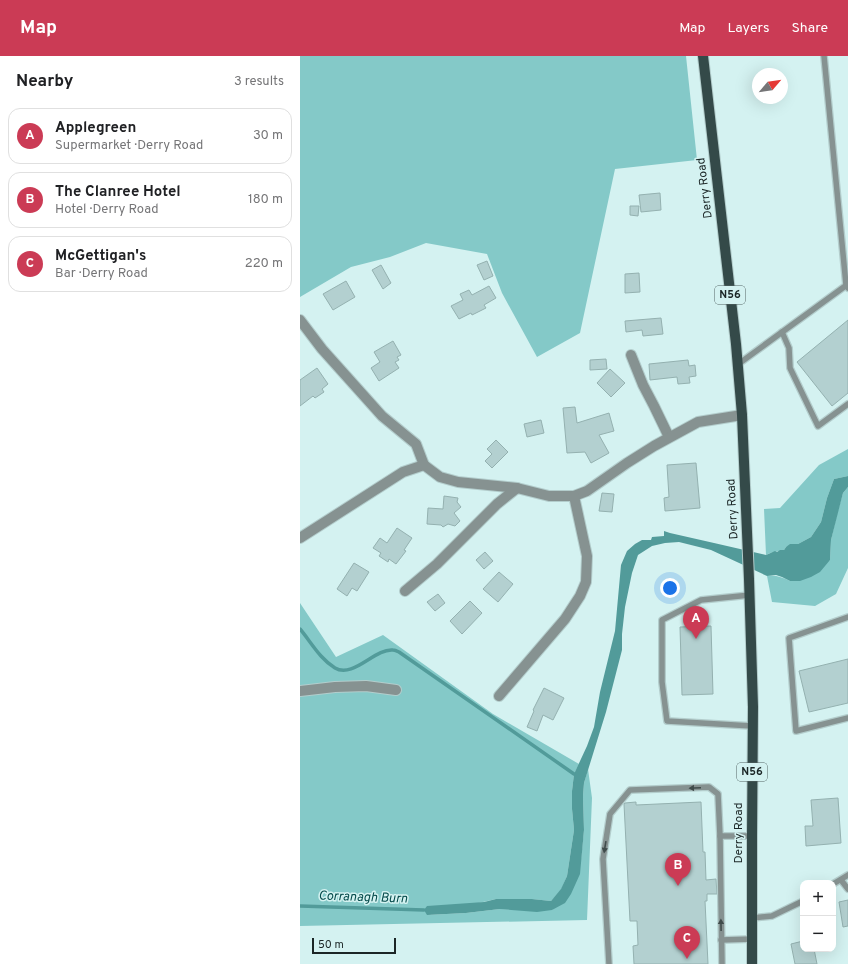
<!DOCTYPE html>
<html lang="en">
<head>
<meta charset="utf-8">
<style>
	body { margin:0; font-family:Overpass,sans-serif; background:#f2f2f2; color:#202124 }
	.controls { position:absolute; right:12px; bottom:12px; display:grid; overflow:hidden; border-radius:8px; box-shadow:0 4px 16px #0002 }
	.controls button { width:36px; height:36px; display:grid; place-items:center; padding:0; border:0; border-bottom:1px solid #e0e0e0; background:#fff; color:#202124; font:20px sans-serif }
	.compass { position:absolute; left:452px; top:12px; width:36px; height:36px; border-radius:50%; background:#fff; box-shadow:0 4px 16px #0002; rotate:61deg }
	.scale { position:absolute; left:12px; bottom:10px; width:84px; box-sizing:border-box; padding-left:4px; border:2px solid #1b2626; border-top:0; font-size:11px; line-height:14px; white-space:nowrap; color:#1b2626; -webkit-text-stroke:3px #d4f2f1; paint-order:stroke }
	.you { position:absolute; left:370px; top:532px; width:14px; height:14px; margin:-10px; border:3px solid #fff; border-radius:50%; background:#1a73e8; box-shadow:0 0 0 6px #1a73e833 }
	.badge { display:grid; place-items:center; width:26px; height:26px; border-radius:50%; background:#cb3b55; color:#fff; font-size:13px; font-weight:700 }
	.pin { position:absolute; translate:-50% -33px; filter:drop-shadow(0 1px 2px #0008) }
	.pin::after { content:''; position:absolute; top:21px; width:14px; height:12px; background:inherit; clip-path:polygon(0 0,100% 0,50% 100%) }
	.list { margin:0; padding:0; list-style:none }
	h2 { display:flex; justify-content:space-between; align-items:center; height:52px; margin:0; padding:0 16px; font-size:17px }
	h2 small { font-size:13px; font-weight:400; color:#757577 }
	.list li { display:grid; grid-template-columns:26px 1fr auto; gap:12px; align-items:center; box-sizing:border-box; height:56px; margin:0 8px 8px; padding:0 8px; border:1px solid #e0e0e0; border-radius:12px }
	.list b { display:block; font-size:15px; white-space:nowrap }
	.list p { margin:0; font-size:13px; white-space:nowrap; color:#757577 }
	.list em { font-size:13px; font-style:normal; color:#757577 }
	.map { position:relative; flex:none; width:548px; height:908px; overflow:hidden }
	header { display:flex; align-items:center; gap:24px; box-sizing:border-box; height:56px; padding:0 20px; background:#cb3b55; color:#fff }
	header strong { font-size:19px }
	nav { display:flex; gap:22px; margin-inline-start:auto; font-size:14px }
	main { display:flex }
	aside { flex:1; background:#fff }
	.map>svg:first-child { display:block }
	.green { fill:#84c9c8 }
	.water { fill:#529b9a }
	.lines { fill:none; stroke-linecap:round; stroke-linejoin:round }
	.stream { stroke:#529b9a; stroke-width:3.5 }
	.building { fill:#b3d0d0; stroke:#94b1b0 }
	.service-casing { stroke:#b3cdcc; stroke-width:8 }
	.minor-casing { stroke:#b3cdcc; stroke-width:12 }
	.primary-casing { stroke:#b3cdcc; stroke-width:12 }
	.service { stroke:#869291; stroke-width:5.5 }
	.minor { stroke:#869291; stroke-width:10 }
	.primary { stroke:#344a49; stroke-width:10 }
	.oneway { fill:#404c4b }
	.labels { text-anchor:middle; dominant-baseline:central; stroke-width:3; stroke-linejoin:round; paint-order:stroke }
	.shield { fill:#d4f2f1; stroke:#526363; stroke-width:1 }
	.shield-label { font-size:11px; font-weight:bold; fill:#1b2626 }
	.street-label { font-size:12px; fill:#1b2626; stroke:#d4f2f1 }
	.water-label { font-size:13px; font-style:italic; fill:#044a4a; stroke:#d4f2f1 }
</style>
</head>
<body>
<header>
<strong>Map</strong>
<nav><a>Map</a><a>Layers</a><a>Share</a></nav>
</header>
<main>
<aside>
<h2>Nearby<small>3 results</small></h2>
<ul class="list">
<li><span class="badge">A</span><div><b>Applegreen</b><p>Supermarket · Derry Road</p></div><em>30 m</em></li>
<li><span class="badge">B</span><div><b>The Clanree Hotel</b><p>Hotel · Derry Road</p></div><em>180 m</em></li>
<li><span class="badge">C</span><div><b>McGettigan's</b><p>Bar · Derry Road</p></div><em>220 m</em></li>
</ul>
</aside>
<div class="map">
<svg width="548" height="908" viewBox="0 0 548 908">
	<rect width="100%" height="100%" fill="#d4f2f1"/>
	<!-- green -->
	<g class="green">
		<polygon points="0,0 386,0 397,104 315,113 280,277 237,301 202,237 187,198 126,187 90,201 51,211 0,241"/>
		<polygon points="548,393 548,420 534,423 527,442 521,466 511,481 498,488 486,491 484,494 470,497 466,499 464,453 480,452 519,409"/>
		<path d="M 548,431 L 548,512 L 536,538 L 515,550 L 472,546 L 467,520 C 476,519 482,521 490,525 L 530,504 L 531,484 L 537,458 L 543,437 Z"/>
		<polygon points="0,547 36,601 83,579 193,658 279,708 274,718 272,735 272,753 274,774 267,820 261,834 251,845 232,843 196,843 127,859 166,857 200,853 252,854 281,803 284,774 283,740 284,727 288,713 292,742 287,864 0,870"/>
	</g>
	<!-- water -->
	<polygon class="water" points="548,420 548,431 543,437 531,484 530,504 520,516 511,521 500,525 490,525 482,521 476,519 467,520 411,494 379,486 365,487 352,490 338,499 332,517 325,551 322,578 322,594 306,656 284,727 283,740 284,774 280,818 271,838 265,847 252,854 237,856 200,853 166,857 127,859 124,854 127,850 184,846 196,843 232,843 251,845 261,833 267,820 274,774 272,753 272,735 274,718 287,690 294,671 300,636 315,575 321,509 327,495 335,488 342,484 351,484 352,481 364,480 364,475 370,477 414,487 466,499 475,495 477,496 480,494 484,494 486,491 490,488 498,488 511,481 521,466 527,442 534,423"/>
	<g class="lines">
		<!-- stream -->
		<g class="stream">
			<path d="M 0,573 C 11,586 20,603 35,612 C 53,623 75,592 93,594 C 95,594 97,595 99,596 L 274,718"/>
			<polyline points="0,850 124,854"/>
		</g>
	</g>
	<!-- building -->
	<g class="building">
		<polygon points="360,137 361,154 341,156 339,139"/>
		<polygon points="330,150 339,150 338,160 330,159"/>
		<polygon points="187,205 193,220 184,224 177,209"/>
		<polygon points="81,209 91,227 83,233 72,214"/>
		<polygon points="339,217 340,236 325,237 325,218"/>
		<polygon points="46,225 55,241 33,254 23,238"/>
		<polygon points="189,230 196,242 184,249 186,252 172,259 171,257 159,263 151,250 163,244 160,238 169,234 172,239"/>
		<polygon points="361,262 363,278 343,280 342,274 326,276 325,265"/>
		<polygon points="548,264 548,337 532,350 497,306"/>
		<polygon points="93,285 101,299 97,301 99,304 95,306 99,312 79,325 71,312 80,306 74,296"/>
		<polygon points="306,303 307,313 290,314 290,304"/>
		<polygon points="388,304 389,310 395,309 396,320 389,321 390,327 378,328 377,321 350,324 349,308"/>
		<polygon points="17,312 28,328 22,333 24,336 15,342 13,340 0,350 0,324"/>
		<polygon points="310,313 325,327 311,341 297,327"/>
		<polygon points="275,351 277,367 309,357 314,375 299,379 309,397 291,407 285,396 267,397 263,352"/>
		<polygon points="241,364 244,377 227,381 224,368"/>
		<polygon points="196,384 208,396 192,412 185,405 192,398 187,393"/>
		<polygon points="396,407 400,452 365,455 364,442 369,441 367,409"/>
		<polygon points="302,437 314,438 312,456 299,455"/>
		<polygon points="144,440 158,442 157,446 161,451 154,457 160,465 155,470 148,468 143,471 141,469 127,468 128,452 143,453"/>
		<polygon points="97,472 112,482 104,494 106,495 96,508 89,503 88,506 79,500 81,497 73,492 80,482 87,487"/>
		<polygon points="185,496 193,505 184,513 176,504"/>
		<polygon points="54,507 69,516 57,535 52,532 47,540 37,533"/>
		<polygon points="199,516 213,528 198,546 183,533"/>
		<polygon points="138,538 145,547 135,555 127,546"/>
		<polygon points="170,545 182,557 162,578 150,565"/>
		<polygon points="411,570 413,638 382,639 380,571"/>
		<polygon points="548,603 548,647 509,656 499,615"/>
		<polygon points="244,632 264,642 253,664 243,659 237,675 227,671 234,655 233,654"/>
		<polygon points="538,742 541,787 506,790 505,770 513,770 511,744"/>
		<polygon points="336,746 336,749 401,746 403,796 405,796 406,824 416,823 417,838 407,838 407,845 405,845 408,908 334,908 333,890 338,889 337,865 330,865 324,748 325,747"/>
		<polygon points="548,844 548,870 543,871 539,846"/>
		<polygon points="503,885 503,893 514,893 517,908 495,908 491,888"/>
	</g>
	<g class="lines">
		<defs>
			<g id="service">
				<polyline points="524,0 546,229 548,232"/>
				<polyline points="482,276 489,292 490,312 518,370 548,348"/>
				<polyline points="437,309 548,228"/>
				<polyline points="450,539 401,544 362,564 362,626 367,665 452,670"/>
				<polyline points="548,561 489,582 496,675 548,662"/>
				<polyline points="420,780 452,780"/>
				<polyline points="541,824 548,833"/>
				<polyline points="533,828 548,819"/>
				<polyline points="452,862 472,860 503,845"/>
				<polyline points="421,884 452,883"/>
				<polyline points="309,908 303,803 310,758 330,734 409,731 418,738 420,780 422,908"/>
			</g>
			<g id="minor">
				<polyline points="0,264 22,293 82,360 116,388 124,409"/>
				<polyline points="331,299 343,329 354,350 369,381"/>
				<polyline points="0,482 103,416 124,409 140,421 158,426 217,432 249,440 274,440 287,435 327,407 354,390 398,366 442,359"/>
				<polyline points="105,535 137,508 197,448 217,432"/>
				<polyline points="0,635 35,631 66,630 96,634"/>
				<polyline points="199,640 265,563 280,540 286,526 287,500 274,440"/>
			</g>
			<polyline id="primary" points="403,0 436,288 442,359 449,523 453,651 452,780 452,908"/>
		</defs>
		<!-- service casing -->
		<use href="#service" class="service-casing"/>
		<!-- minor casing -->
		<use href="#minor" class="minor-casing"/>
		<!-- primary casing -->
		<use href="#primary" class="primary-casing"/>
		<!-- service -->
		<use href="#service" class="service"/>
		<!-- minor -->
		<use href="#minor" class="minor"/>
		<!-- primary -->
		<use href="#primary" class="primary"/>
	</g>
	<!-- one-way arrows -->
	<defs><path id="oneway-solid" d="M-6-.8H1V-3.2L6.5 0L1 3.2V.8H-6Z"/></defs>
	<g class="oneway">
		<use href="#oneway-solid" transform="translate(395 732) rotate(178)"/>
		<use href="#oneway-solid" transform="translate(305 791) rotate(99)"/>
		<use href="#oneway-solid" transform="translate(421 869) rotate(-91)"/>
	</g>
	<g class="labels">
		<!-- shield labels -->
		<g class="shield">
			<rect x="415" y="230" width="30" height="18" rx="3"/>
			<rect x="437" y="707" width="30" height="18" rx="3"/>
		</g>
		<g class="shield-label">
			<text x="430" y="239">N56</text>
			<text x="452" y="716">N56</text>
		</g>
		<!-- street labels -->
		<g class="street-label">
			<text transform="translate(405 132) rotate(-97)">Derry Road</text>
			<text transform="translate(433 453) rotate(-93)">Derry Road</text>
			<text transform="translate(439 777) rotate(-90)">Derry Road</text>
		</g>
		<!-- water labels -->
		<g class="water-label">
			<text transform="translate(63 842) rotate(2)">Corranagh Burn</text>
		</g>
	</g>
</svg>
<div class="controls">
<button>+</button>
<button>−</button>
</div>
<svg class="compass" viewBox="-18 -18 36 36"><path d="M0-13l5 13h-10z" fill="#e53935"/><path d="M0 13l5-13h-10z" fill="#757577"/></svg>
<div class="scale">50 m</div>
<div class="you"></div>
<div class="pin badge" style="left:396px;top:583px">A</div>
<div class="pin badge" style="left:378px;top:830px">B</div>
<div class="pin badge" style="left:387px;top:903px">C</div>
</div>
</main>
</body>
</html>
